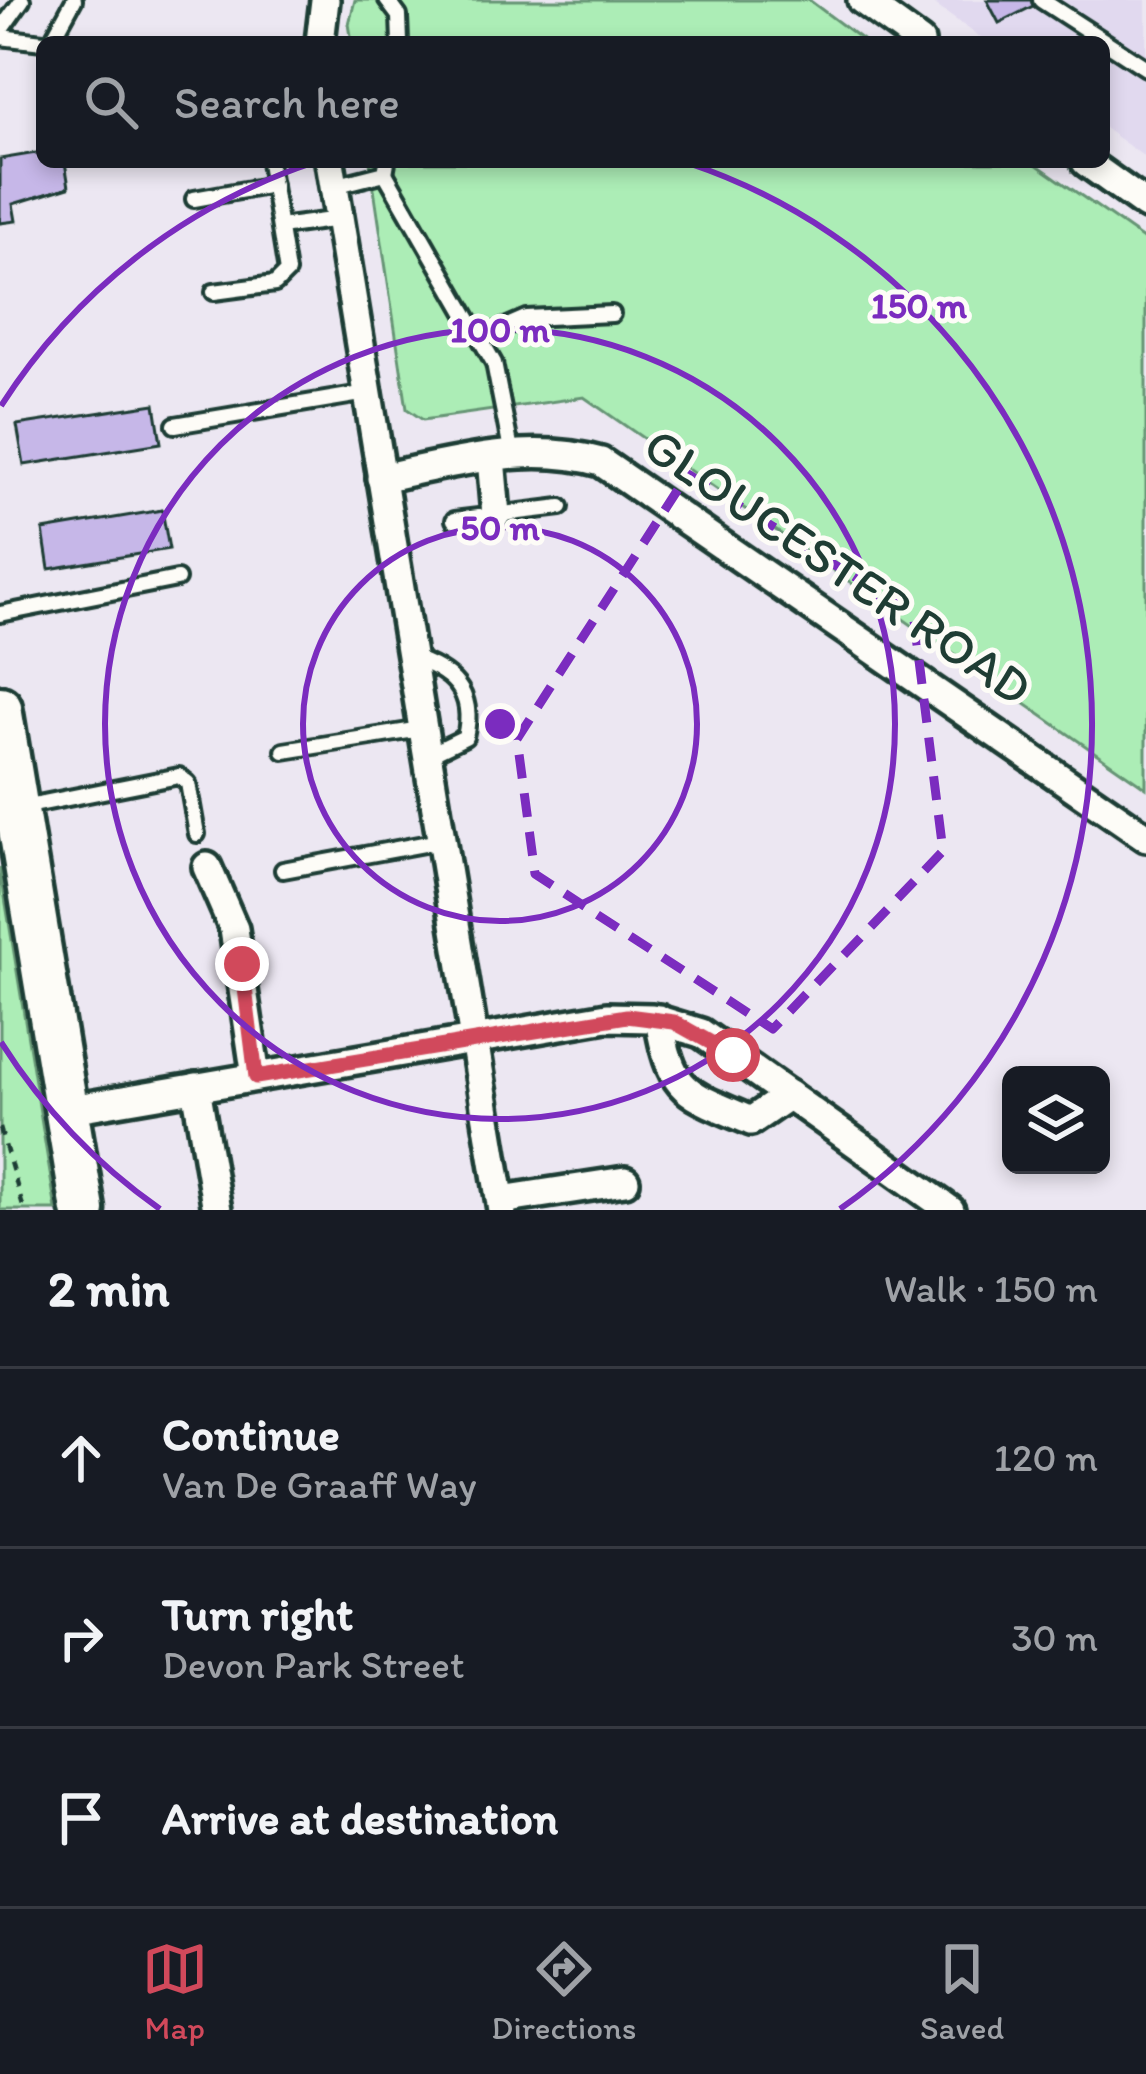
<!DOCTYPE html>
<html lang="en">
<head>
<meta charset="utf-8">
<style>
	body { margin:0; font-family:Itim,sans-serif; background:#20242c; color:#f1f3f6 }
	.controls { position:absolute; right:36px; bottom:36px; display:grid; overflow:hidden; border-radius:18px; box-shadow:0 6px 18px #0003 }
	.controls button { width:108px; height:108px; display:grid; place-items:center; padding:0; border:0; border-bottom:3px solid #363941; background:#171b24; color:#f1f3f6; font:60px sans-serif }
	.stop { position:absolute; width:36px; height:36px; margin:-27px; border:9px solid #d1495b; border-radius:50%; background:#fff }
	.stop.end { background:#d1495b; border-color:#fff; box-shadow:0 3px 12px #0008 }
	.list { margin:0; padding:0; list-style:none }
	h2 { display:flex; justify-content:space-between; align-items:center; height:156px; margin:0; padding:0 48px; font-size:51px }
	h2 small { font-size:39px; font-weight:400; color:#9ea1a6 }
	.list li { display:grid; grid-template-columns:78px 1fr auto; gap:36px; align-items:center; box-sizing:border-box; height:180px; padding:0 48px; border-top:3px solid #363941 }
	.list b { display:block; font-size:45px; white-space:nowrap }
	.list p { margin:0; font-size:39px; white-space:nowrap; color:#9ea1a6 }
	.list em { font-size:39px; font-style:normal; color:#9ea1a6 }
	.icon { flex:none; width:66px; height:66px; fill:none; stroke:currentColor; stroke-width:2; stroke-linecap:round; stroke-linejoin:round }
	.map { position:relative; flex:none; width:1146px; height:1210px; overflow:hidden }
	.search { position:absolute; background:#171b24; box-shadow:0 6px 18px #0003; left:36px; right:36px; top:36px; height:132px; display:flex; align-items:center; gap:30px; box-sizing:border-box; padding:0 42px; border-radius:18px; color:#9ea1a6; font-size:45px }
	.sheet { height:696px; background:#171b24 }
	nav { display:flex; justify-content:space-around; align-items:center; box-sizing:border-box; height:168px; border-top:3px solid #363941; background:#171b24; font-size:33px; color:#9ea1a6 }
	nav a { display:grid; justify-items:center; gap:6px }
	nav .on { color:#d1495b }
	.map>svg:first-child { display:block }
	.built { fill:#e1d9ef }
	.green { fill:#acedb6; stroke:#669575; stroke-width:3 }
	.building { fill:#c6b7e8; stroke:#1f3d34; stroke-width:3 }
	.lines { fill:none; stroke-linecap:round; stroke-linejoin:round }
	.lane-casing { stroke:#1f3d34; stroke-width:22 }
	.street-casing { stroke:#1f3d34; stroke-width:36 }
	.primary-casing { stroke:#1f3d34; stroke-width:51 }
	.path { stroke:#1f3d34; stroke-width:4.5; stroke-dasharray:9 9; stroke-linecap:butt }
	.lane { stroke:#fdfcf7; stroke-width:14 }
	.street { stroke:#fdfcf7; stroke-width:27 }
	.primary { stroke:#fdfcf7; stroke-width:42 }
	.route { stroke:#d1495b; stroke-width:15 }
	.marked { fill:none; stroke:#7b2cbf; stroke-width:9; stroke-dasharray:24 15; stroke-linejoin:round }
	.ring { fill:none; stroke:#7b2cbf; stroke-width:6 }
	.labels { text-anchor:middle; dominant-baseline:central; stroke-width:10; stroke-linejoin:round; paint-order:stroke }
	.street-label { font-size:51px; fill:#1f3d34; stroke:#fdfcf7 }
	.centre { fill:#7b2cbf; stroke:#fdfcf7; stroke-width:6 }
	.ring-label { font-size:36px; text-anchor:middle; font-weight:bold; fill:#7b2cbf; stroke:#fdfcf7; stroke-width:10; stroke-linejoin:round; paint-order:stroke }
</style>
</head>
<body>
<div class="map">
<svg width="1146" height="1210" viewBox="0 0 1146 1210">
	<rect width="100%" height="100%" fill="#ece7f2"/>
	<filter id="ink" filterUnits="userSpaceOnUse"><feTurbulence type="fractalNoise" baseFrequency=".00833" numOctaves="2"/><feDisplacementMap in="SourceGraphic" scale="24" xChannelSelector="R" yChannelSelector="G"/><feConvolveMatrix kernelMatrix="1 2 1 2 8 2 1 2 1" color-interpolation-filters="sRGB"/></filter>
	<g filter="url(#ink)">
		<!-- built -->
		<polygon class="built" points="928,0 1146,0 1146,158 1104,128 1104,42 987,42"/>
		<!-- green -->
		<g class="green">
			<polygon points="355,0 809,0 865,42 352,42 349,24"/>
			<polygon points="370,162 1033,162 1146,241 1146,788 584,397 423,420 407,409"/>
			<polygon points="0,867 56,1210 0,1210"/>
		</g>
		<!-- building -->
		<g class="building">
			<polygon points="987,0 1031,0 1033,6 999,23"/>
			<polygon points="42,152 42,162 65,162 69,187 13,204 16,221 0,223 0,159"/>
			<polygon points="155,404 161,443 24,465 17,425"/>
			<polygon points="162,510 169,549 49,569 43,530"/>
		</g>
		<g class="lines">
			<defs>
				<g id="lane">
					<polyline points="387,0 399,16 400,42"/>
					<polyline points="1041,0 1146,68"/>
					<polyline points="0,31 22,0"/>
					<polyline points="0,37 43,42"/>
					<polyline points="51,42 74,0"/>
					<polyline points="385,173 494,363 512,455"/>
					<polyline points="334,186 385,173 387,162"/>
					<polyline points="194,199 273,185"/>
					<polyline points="280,227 339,219"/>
					<polyline points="214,292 275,284 287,272 269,162"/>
					<polyline points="482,337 526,318 612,314"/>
					<polyline points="175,425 367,393"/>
					<polyline points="454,520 561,507"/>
					<polyline points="0,614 177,579"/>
					<path d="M 410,657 C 451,670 476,691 465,737 L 426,756"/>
					<polyline points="284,751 421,729"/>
					<polyline points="23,807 179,776 188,783 197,834"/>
					<polyline points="283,870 440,841"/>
				</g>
				<g id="street">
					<polyline points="862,0 920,42"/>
					<polyline points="320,42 325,0"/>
					<polyline points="330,162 502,1210"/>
					<polyline points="1086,162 1146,205"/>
					<polyline points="491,458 496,515"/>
					<path d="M 381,478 C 452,463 530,441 601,462 L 1146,837"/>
					<polyline points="207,867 234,929 256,1077"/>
					<path d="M 659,1019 C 672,1094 684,1092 751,1121 L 789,1095"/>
					<polyline points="196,1087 217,1210"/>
					<polyline points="65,1110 607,1017 652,1018 701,1033 950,1210"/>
					<polyline points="501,1200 625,1181"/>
				</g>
				<polyline id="primary" points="0,708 83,1210"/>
			</defs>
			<!-- lane casing -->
			<use href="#lane" class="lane-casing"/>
			<!-- street casing -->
			<use href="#street" class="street-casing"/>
			<!-- primary casing -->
			<use href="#primary" class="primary-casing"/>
			<!-- path -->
			<polyline class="path" points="0,1128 24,1210"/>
			<!-- lane -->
			<use href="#lane" class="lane"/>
			<!-- street -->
			<use href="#street" class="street"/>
			<!-- primary -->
			<use href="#primary" class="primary"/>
		</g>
	</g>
	<g class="lines" filter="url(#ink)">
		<!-- route -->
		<polyline class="route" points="242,964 256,1077 627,1016 674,1022 733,1055"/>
	</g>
	<!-- marked area -->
	<path class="marked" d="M 688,474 L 913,613 L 943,851 L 773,1029 L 535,874 L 517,739 Z"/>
	<!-- distance rings -->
	<g class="ring">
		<circle cx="500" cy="724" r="197"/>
		<circle cx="500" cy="724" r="395"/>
		<path d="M160 1209A592 592 0 0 1 1 1042M1 406A592 592 0 0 1 312 163M688 163A592 592 0 0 1 840 1209"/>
	</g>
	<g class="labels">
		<!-- street labels -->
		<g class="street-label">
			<text transform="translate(838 566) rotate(34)">GLOUCESTER ROAD</text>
		</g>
	</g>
	<circle cx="500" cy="724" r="18" class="centre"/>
	<g class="ring-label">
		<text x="919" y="318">150 m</text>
		<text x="500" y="342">100 m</text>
		<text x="500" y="540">50 m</text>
	</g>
</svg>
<div class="controls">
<button><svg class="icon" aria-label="layers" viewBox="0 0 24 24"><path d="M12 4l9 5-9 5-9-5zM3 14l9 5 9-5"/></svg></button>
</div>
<div class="stop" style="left:733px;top:1055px"></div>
<div class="stop end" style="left:242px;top:964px"></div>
<div class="search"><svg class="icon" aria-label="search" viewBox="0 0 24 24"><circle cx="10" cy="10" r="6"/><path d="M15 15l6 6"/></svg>Search here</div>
</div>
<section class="sheet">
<h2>2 min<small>Walk · 150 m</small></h2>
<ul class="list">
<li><svg class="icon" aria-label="ahead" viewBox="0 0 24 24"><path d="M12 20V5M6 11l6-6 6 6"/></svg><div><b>Continue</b><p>Van De Graaff Way</p></div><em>120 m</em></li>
<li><svg class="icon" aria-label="right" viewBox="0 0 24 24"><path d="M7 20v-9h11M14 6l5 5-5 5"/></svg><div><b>Turn right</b><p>Devon Park Street</p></div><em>30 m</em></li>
<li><svg class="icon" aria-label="arrive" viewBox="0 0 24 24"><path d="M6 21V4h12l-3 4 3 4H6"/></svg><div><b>Arrive at destination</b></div></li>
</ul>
</section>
<nav>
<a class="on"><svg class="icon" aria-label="map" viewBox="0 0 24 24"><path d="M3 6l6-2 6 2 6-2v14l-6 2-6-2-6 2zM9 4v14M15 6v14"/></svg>Map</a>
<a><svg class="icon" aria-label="directions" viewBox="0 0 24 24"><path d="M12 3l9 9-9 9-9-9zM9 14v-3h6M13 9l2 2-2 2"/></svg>Directions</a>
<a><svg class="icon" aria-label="saved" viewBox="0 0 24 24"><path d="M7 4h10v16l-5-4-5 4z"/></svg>Saved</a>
</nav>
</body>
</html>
